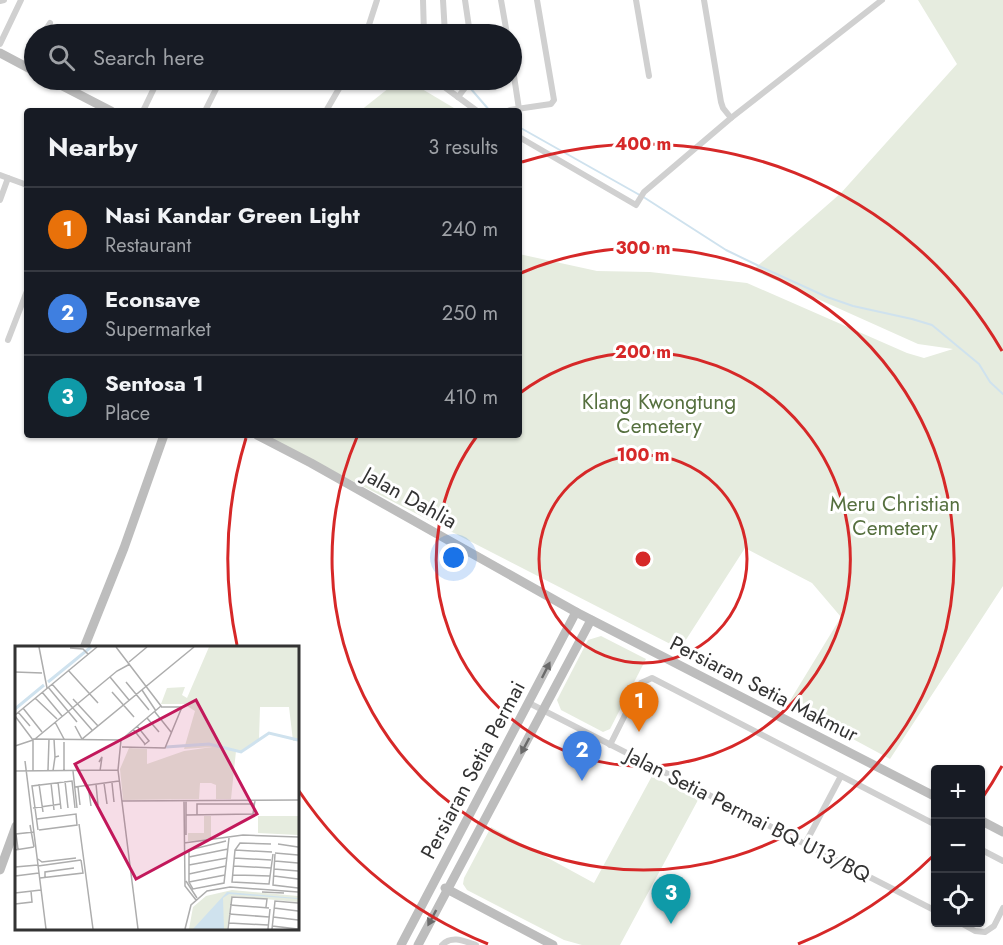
<!DOCTYPE html>
<html lang="en">
<head>
<meta charset="utf-8">
<style>
	body { margin:0; font-family:Jost,sans-serif; background:#20242c; color:#f1f3f6 }
	.controls { position:absolute; right:18px; bottom:18px; display:grid; overflow:hidden; border-radius:6px; box-shadow:0 2px 4px #0004 }
	.controls button { width:54px; height:54px; display:grid; place-items:center; padding:0; border:0; border-bottom:2px solid #363941; background:#171b24; color:#f1f3f6; font:30px sans-serif }
	.you { position:absolute; left:454px; top:558px; width:21px; height:21px; margin:-15px; border:4px solid #fff; border-radius:50%; background:#1a73e8; box-shadow:0 0 0 9px #1a73e833 }
	.badge { display:grid; place-items:center; width:39px; height:39px; border-radius:50%; background:#e63946; color:#fff; font-size:20px; font-weight:700 }
	.pin { position:absolute; translate:-50% -50px; filter:drop-shadow(0 2px 3px #0008) }
	.pin::after { content:''; position:absolute; top:32px; width:21px; height:18px; background:inherit; clip-path:polygon(0 0,100% 0,50% 100%) }
	.list { margin:0; padding:0; list-style:none }
	h2 { display:flex; justify-content:space-between; align-items:center; height:78px; margin:0; padding:0 24px; font-size:26px }
	h2 small { font-size:20px; font-weight:400; color:#9ea1a6 }
	.list li { display:grid; grid-template-columns:39px 1fr auto; gap:18px; align-items:center; box-sizing:border-box; height:84px; padding:0 24px; border-top:2px solid #363941 }
	.list b { display:block; font-size:22px; white-space:nowrap }
	.list p { margin:0; font-size:20px; white-space:nowrap; color:#9ea1a6 }
	.list em { font-size:20px; font-style:normal; color:#9ea1a6 }
	.icon { flex:none; width:33px; height:33px; fill:none; stroke:currentColor; stroke-width:2; stroke-linecap:round; stroke-linejoin:round }
	.map { position:relative; flex:none; width:1003px; height:945px; overflow:hidden }
	.search { position:absolute; background:#171b24; box-shadow:0 2px 4px #0004; left:24px; top:24px; width:498px; height:66px; display:flex; align-items:center; gap:15px; box-sizing:border-box; padding:0 21px; border-radius:33px; color:#9ea1a6; font-size:22px }
	.panel { position:absolute; background:#171b24; box-shadow:0 2px 4px #0004; left:24px; top:108px; width:498px; height:330px; border-radius:6px }
	.map>svg:first-child { display:block }
	.green { fill:#e6ecdf }
	.lines { fill:none; stroke-linecap:round; stroke-linejoin:round }
	.stream { stroke:#cfe2ee; stroke-width:2 }
	.street { stroke:#d0d0d0; stroke-width:6 }
	.secondary { stroke:#bdbdbd; stroke-width:9 }
	.oneway { fill:#6a6a6a }
	.ring { fill:none; stroke:#d62828; stroke-width:3 }
	.labels { text-anchor:middle; dominant-baseline:central; stroke-width:6; stroke-linejoin:round; paint-order:stroke }
	.park-label { font-size:21px; fill:#56703f; stroke:#fff }
	.street-label { font-size:21px; fill:#333; stroke:#fff }
	.inset-river { fill:none; stroke:#cfe2ee; stroke-width:3 }
	.inset-road { fill:none; stroke:#adadad; stroke-width:1.5 }
	.view { fill:#c2185b; fill-opacity:0.15; stroke:#c2185b; stroke-width:3 }
	.inset-edge { fill:none; stroke:#333; stroke-width:3 }
	.centre { fill:#d62828; stroke:#fff; stroke-width:3 }
	.ring-label { font-size:18px; text-anchor:middle; font-weight:bold; fill:#d62828; stroke:#fff; stroke-width:6; stroke-linejoin:round; paint-order:stroke }
</style>
</head>
<body>
<div class="map">
<svg width="1003" height="945" viewBox="0 0 1003 945">
	<rect width="100%" height="100%" fill="#fff"/>
	<!-- green -->
	<g class="green">
		<polygon points="918,0 1003,0 1003,586 890,759 788,704 841,617 812,583 745,548 680,649 263,435 519,435 519,254 597,271 650,272 747,283 907,353 924,358 953,349 918,344 753,270 841,193 957,64"/>
		<polygon points="399,80 407,80 459,111 360,111"/>
		<polygon points="601,636 646,659 610,729 603,732 561,710 557,700 588,640"/>
		<polygon points="652,776 698,800 620,945 582,945 564,940 467,890 463,884 464,878 491,827 594,883"/>
	</g>
	<g class="lines">
		<!-- stream -->
		<g class="stream">
			<polyline points="456,80 471,89 490,111"/>
			<polyline points="519,127 645,198 726,250 761,267 827,297 853,306 912,319 932,325 979,364 990,382 1003,394"/>
		</g>
		<!-- street -->
		<g class="street">
			<polyline points="423,0 424,34"/>
			<polyline points="443,0 445,34"/>
			<polyline points="465,0 470,34"/>
			<polyline points="501,0 507,34"/>
			<polyline points="636,0 649,76"/>
			<polyline points="704,0 721,102 723,108 731,118"/>
			<polyline points="0,1 4,0"/>
			<polyline points="43,34 50,23"/>
			<polyline points="366,34 377,0"/>
			<polyline points="0,44 21,0"/>
			<polyline points="512,63 519,109"/>
			<polyline points="24,66 34,49"/>
			<polyline points="435,80 477,111"/>
			<polyline points="458,97 471,80"/>
			<polyline points="510,110 551,104 554,100 537,0"/>
			<polyline points="143,111 158,80"/>
			<polyline points="205,111 220,81"/>
			<polyline points="326,111 344,80"/>
			<polyline points="519,137 636,205 644,192 731,118 882,0"/>
			<polyline points="0,175 27,185"/>
			<polyline points="0,200 8,178"/>
			<polyline points="8,340 27,291"/>
			<polyline points="529,703 936,911"/>
			<polyline points="610,745 641,683 652,678 936,825"/>
			<polyline points="805,844 841,776"/>
			<polyline points="980,849 1003,861"/>
			<polyline points="959,922 975,931 985,932 994,926 1003,908"/>
			<path d="M 442,945 C 452,935 464,941 476,945"/>
		</g>
		<!-- secondary -->
		<g class="secondary">
			<polyline points="0,53 34,71"/>
			<polyline points="51,80 111,111"/>
			<polyline points="257,435 311,463 576,612 936,797"/>
			<polyline points="84,648 124,548 164,435"/>
			<polyline points="980,820 1003,832"/>
			<polyline points="0,870 16,826"/>
			<polyline points="445,888 553,945"/>
			<polyline points="401,945 576,612"/>
			<polyline points="418,945 591,620"/>
		</g>
	</g>
	<!-- one-way arrows -->
	<defs><path id="oneway-solid" d="M-6-.8H1V-3.2L6.5 0L1 3.2V.8H-6Z" transform="scale(1.5)"/></defs>
	<g class="oneway">
		<use href="#oneway-solid" transform="translate(546 670) rotate(-63)"/>
		<use href="#oneway-solid" transform="translate(525 746) rotate(118)"/>
		<use href="#oneway-solid" transform="translate(432 918) rotate(118)"/>
	</g>
	<!-- distance rings -->
	<g class="ring">
		<circle cx="643" cy="559" r="104"/>
		<path d="M520 393A207 207 0 1 1 477 436"/>
		<path d="M521 273A311 311 0 1 1 357 437"/>
		<path d="M1002 766A415 415 0 0 1 981 800M934 855A415 415 0 0 1 798 944M488 944A415 415 0 0 1 299 791M237 645A415 415 0 0 1 246 438M522 162A415 415 0 0 1 1002 351"/>
	</g>
	<g class="labels">
		<!-- park labels -->
		<g class="park-label">
			<text x="659" y="402">Klang Kwongtung<tspan x="659" dy="24">Cemetery</tspan></text>
			<text x="895" y="504">Meru Christian<tspan x="895" dy="24">Cemetery</tspan></text>
		</g>
		<!-- street labels -->
		<g class="street-label">
			<text transform="translate(410 498) rotate(29)">Jalan Dahlia</text>
			<text transform="translate(764 689) rotate(27)">Persiaran Setia Makmur</text>
			<text transform="translate(473 770) rotate(-62)">Persiaran Setia Permai</text>
			<text transform="translate(748 815) rotate(27)">Jalan Setia Permai BQ U13/BQ</text>
		</g>
	</g>
	<!-- overview -->
	<g transform="translate(15 646)">
		<rect width="284" height="284" fill="#fff"/>
		<path d="M 194,1 L 283,1 L 283,95 L 278,95 L 274,61 L 245,61 L 244,93 L 227,106 L 221,105 L 216,153 L 201,153 L 201,139 L 196,137 L 185,137 L 184,153 L 108,154 L 105,123 L 114,102 L 132,103 L 132,118 L 169,105 L 197,101 L 169,103 L 180,65 L 169,58 L 146,58 L 152,42 L 170,41 L 167,49 L 172,52 ZM 189,170 L 196,170 L 196,194 L 173,195 L 173,187 L 189,187 ZM 243,170 L 283,170 L 283,189 L 243,187 ZM 217,244 L 283,250 L 283,256 L 217,250 L 212,283 L 174,283 L 178,261 L 191,250 Z" fill="#e6ecdf"/>
		<path d="M 212,246 L 282,252 L 283,253 L 214,248 L 208,252 L 209,283 L 178,283 Z" fill="#cfe2ee"/>
		<path class="inset-river" d="M 33,36 L 76,1M 0,63 L 29,39M 151,101 L 194,98 L 226,106 L 254,87 L 283,94"/>
		<path class="inset-road" d="M 24,1 L 32,42M 101,1 L 146,60 L 106,94M 55,2 L 68,3 L 73,8M 114,16 L 132,1M 53,24 L 83,57M 0,26 L 27,27M 95,31 L 114,54M 111,36 L 134,64M 37,38 L 77,84M 33,41 L 62,76M 127,44 L 141,65M 27,46 L 47,70M 97,46 L 119,71M 20,52 L 42,73M 58,53 L 83,80M 8,62 L 27,86M 3,66 L 15,80M 140,66 L 156,86M 0,69 L 82,1M 0,70 L 18,94 L 18,125M 132,72 L 144,86M 40,76 L 49,93M 60,80 L 67,93 L 179,1M 122,80 L 134,95 L 129,99M 118,83 L 130,98M 18,93 L 106,94 L 103,124 L 123,283M 20,93 L 102,25 L 115,18M 39,93 L 40,111M 49,96 L 49,125M 0,100 L 18,94M 107,101 L 150,102 L 167,61 L 146,61M 10,115 L 31,283M 84,116 L 87,111 L 85,125M 33,124 L 34,93M 0,125 L 103,124M 38,125 L 40,111 L 44,110M 58,125 L 62,162M 50,135 L 53,162M 43,136 L 46,163M 36,137 L 39,164M 89,137 L 92,158M 97,137 L 99,156M 24,138 L 28,166M 81,138 L 83,159M 73,139 L 76,160M 60,141 L 104,135M 63,141 L 65,159M 107,155 L 283,154M 169,155 L 170,240 L 181,254M 18,162 L 46,158M 171,169 L 238,168 L 240,154M 182,169 L 182,158 L 240,158M 22,173 L 61,168 L 62,179 L 24,184M 64,178 L 78,283M 15,179 L 19,201M 23,184 L 17,140 L 57,135 L 60,162M 171,189 L 171,155M 211,195 L 174,204 L 174,236 L 178,243 L 209,237 L 214,192M 169,197 L 228,189 L 283,191M 256,198 L 225,197 L 220,204 L 217,236 L 254,238 L 258,208M 263,198 L 283,201M 3,203 L 1,188 L 19,186M 0,204 L 19,201M 220,204 L 257,206M 260,207 L 283,209M 260,208 L 258,239 L 283,242M 174,211 L 213,203M 219,212 L 256,214M 23,213 L 27,216 L 61,212M 260,215 L 283,217M 174,219 L 212,212M 23,220 L 66,214M 219,220 L 256,222M 0,221 L 23,219M 259,223 L 283,225M 174,228 L 211,220M 218,229 L 255,230M 0,230 L 24,227M 259,230 L 283,233M 30,231 L 30,226 L 59,222M 25,232 L 68,227 L 66,214M 171,235 L 182,252M 174,236 L 210,229M 247,246 L 269,247M 0,247 L 26,244M 0,258 L 17,256 L 16,245M 215,259 L 254,262M 259,262 L 283,265M 214,268 L 254,271M 258,271 L 283,274M 214,277 L 253,279M 257,280 L 283,283M 170,283 L 176,259 L 192,245 L 215,241 L 283,246M 213,283 L 217,251 L 252,253 L 251,261M 253,283 L 255,263M 257,283 L 260,255 L 283,257"/>
		<path class="view" d="M 181,54 L 242,168 L 121,233 L 60,118 Z"/>
		<rect width="284" height="284" class="inset-edge"/>
	</g>
	<circle cx="643" cy="559" r="9" class="centre"/>
	<g class="ring-label">
		<text x="643" y="150">400 m</text>
		<text x="643" y="254">300 m</text>
		<text x="643" y="358">200 m</text>
		<text x="643" y="461">100 m</text>
	</g>
</svg>
<div class="controls">
<button>+</button>
<button>−</button>
<button><svg class="icon" aria-label="locate" viewBox="0 0 24 24"><circle cx="12" cy="12" r="6"/><path d="M12 2v4M12 18v4M2 12h4M18 12h4"/></svg></button>
</div>
<div class="you"></div>
<div class="pin badge" style="left:639px;top:732px;background:#e8710a">1</div>
<div class="pin badge" style="left:582px;top:781px;background:#3f7fe0">2</div>
<div class="pin badge" style="left:671px;top:924px;background:#0f9aa8">3</div>
<div class="search"><svg class="icon" aria-label="search" viewBox="0 0 24 24"><circle cx="10" cy="10" r="6"/><path d="M15 15l6 6"/></svg>Search here</div>
<section class="panel">
<h2>Nearby<small>3 results</small></h2>
<ul class="list">
<li><span class="badge" style="background:#e8710a">1</span><div><b>Nasi Kandar Green Light</b><p>Restaurant</p></div><em>240 m</em></li>
<li><span class="badge" style="background:#3f7fe0">2</span><div><b>Econsave</b><p>Supermarket</p></div><em>250 m</em></li>
<li><span class="badge" style="background:#0f9aa8">3</span><div><b>Sentosa 1</b><p>Place</p></div><em>410 m</em></li>
</ul>
</section>
</div>
</body>
</html>
